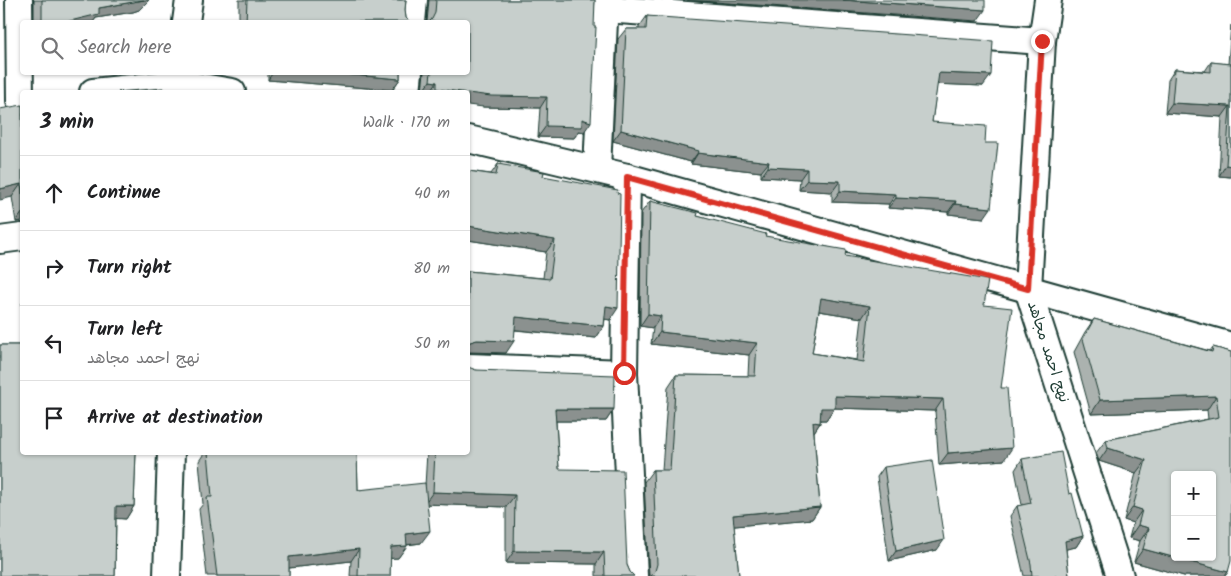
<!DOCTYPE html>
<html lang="en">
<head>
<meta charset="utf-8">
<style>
	body { margin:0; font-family:Kalam,"Playpen Sans Arabic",sans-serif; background:#f6f6f6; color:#202124 }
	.controls { position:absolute; right:15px; bottom:15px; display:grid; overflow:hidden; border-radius:5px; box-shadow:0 1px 4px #0004 }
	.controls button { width:45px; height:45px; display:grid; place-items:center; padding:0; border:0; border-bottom:1px solid #e0e0e0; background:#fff; color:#202124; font:25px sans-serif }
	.stop { position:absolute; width:15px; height:15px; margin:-11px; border:4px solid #d93025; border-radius:50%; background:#fff }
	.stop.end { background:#d93025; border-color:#fff; box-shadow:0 1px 5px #0008 }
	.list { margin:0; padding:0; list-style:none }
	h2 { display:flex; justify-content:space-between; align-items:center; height:65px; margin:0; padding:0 20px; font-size:21px }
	h2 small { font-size:16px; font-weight:400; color:#757577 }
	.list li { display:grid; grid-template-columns:32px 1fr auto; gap:15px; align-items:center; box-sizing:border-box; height:75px; padding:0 20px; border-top:1px solid #e0e0e0 }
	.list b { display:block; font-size:19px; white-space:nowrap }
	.list p { margin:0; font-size:16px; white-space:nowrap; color:#757577 }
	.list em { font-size:16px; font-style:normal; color:#757577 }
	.icon { flex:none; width:28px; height:28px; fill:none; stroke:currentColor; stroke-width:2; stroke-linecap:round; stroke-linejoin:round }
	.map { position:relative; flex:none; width:1231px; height:576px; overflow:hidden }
	.search { position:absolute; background:#fff; box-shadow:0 1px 4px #0004; left:20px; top:20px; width:450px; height:55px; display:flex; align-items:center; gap:12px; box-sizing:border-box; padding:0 18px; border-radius:5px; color:#757577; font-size:19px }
	.panel { position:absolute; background:#fff; box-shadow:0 1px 4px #0004; left:20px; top:90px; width:450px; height:365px; border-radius:5px }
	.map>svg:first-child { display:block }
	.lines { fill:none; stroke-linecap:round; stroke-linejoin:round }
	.minor-casing { stroke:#1f3d34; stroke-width:30 }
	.minor { stroke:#fff; stroke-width:26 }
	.wall { fill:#abb2af; stroke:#1f3d34; fill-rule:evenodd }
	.shaded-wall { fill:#8b918f; stroke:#1f3d34 }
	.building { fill:#c7cfcc; stroke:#1f3d34; fill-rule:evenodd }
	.route { stroke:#d93025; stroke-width:6 }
	.labels { text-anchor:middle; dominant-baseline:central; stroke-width:4; stroke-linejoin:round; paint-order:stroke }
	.street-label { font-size:15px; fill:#1f3d34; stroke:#fff }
</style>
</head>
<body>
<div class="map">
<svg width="1231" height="576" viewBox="0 0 1231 576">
	<rect width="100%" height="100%" fill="#fff"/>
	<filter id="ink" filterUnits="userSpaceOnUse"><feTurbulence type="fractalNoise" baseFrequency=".02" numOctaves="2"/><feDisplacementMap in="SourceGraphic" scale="10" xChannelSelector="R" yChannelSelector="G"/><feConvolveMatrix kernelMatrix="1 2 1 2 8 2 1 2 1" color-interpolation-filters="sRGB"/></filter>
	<g filter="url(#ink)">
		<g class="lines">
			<defs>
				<g id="minor">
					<polyline points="19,0 20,101"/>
					<polyline points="1048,0 1042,41 1028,289 1120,576"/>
					<polyline points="605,9 1042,41"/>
					<polyline points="186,22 189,0"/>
					<polyline points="412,22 414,0"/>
					<polyline points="93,92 179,83 232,92"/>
					<polyline points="407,92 409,72"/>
					<polyline points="468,139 627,177 1231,346"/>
					<polyline points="597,169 605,0"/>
					<polyline points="627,177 624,373 634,576"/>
					<polyline points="0,240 22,237"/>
					<polyline points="468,367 624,373"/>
					<polyline points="167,576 171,452"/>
				</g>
			</defs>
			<!-- minor casing -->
			<use href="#minor" class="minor-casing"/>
			<!-- minor -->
			<use href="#minor" class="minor"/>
		</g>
		<!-- wall -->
		<g class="wall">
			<polygon points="34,0 149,0 139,10 133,12 96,18 93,22 34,22"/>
			<polygon points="239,0 406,0 405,10 406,18 410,22 239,22"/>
			<polygon points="429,0 595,0 584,132 579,131 574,138 538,137 540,108 483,107 468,92 422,92 424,72 468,72 468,22 427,22"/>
			<polygon points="647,16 983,86 937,84 932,122 985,143 984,218 948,214 948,212 888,208 889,204 832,202 832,192 799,190 800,179 761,177 761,172 691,164 691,162 613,141 618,39 626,29 639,29 639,27"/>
			<polygon points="1231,25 1231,177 1219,176 1222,117 1165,113 1168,80 1175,69 1205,71 1211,62 1228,64"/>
			<polygon points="268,72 400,72 400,79 392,90 268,80"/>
			<polygon points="22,105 22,221 16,222 12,197"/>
			<polygon points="498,164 543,176 610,320 605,319 604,326 596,338 515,330 506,353 468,352 468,271 543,278 546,252 468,240 468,171 491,174"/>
			<path d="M 650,201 L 697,216 L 765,236 L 845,256 L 984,305 L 1001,388 L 1004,460 L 939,465 L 935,411 L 834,408 L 826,420 L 820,420 L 820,423 L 814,432 L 820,507 L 812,519 L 734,526 L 739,576 L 649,576 L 644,482 L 653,470 L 662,470 L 668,387 L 676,375 L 748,376 L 749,355 L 651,344 L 653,328 L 640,326 L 641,213 ZM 819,311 L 862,318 L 857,360 L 812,353 Z"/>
			<polygon points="22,303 22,452 136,452 134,506 126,519 116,518 115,576 0,576 0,345 21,345 22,304"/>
			<polygon points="1094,319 1210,351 1213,347 1231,352 1228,572 1225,576 1184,576 1134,562 1140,541 1129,538 1133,523 1124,520 1136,473 1099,461 1096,453 1106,440 1208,419 1207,410 1091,414 1074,352 1085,332"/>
			<polygon points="476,370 614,409 606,421 556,421 559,469 627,565 630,572 634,576 596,576 596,564 506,563 506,507 427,504 421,543 407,545 398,558 390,558 390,576 350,576 351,561 289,568 289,576 207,576 199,509 203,504 199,461 203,455 203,452 357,452 358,490 425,486 427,452 468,452"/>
			<polygon points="1022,459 1069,494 1083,536 1076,547 1066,549 1069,576 1024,576 1010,516 1017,506 1022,505 1015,470"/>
			<polygon points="884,467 937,550 889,561 877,477"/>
		</g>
		<!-- shaded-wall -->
		<g class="shaded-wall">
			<polygon points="144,0 149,0 139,10 133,12 96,18 93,22 66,22 99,8"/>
			<polygon points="687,0 843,0 985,10 977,21"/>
			<polygon points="273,72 319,72 400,79 392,90 268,80"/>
			<polygon points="939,73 991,75 983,86 931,84"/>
			<polygon points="430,81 437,82 430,92 422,92"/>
			<polygon points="437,89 463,92 434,92"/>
			<polygon points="468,93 547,97 540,108 483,107 468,105"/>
			<polygon points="1172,103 1230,106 1222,117 1165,113"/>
			<polygon points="582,119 591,122 584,132 579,131 574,138 538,137 546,126"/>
			<polygon points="621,130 699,151 691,162 613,141"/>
			<polygon points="698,153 769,162 761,172 691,164"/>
			<polygon points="1226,165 1231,166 1231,177 1219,176"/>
			<polygon points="768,167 807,169 800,179 761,177"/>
			<polygon points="807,180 840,181 832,192 799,190"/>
			<polygon points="21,184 12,197 0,200 0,189"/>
			<polygon points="840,191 896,194 889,204 832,202"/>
			<polygon points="896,198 956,201 948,212 888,208"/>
			<polygon points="955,204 991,208 984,218 948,214"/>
			<polygon points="22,213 22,221 16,222"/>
			<polygon points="468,226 555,240 546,252 468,240"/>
			<polygon points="821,298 870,306 862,318 813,310"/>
			<polygon points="606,306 618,308 610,320 598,318"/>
			<polygon points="648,314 661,316 653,328 640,326"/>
			<polygon points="516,317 604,326 596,338 508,329"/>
			<polygon points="660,332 757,343 749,355 651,344"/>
			<polygon points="477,340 514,341 506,353 468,352 468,344 470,342"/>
			<polygon points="835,396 943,399 935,411 834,408 826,420 813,420 821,408"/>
			<polygon points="1216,396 1207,410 1091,414 1100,400"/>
			<polygon points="555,409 614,409 606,421 547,421"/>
			<polygon points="813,422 820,423 812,435"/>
			<polygon points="1012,448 1004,460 939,465 948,453"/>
			<polygon points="1108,448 1146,460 1136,473 1099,461"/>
			<polygon points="433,492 515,495 506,507 424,504"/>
			<polygon points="116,506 134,506 126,519 107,518"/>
			<polygon points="820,507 812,519 725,527 733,515"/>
			<polygon points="1133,507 1142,510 1133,523 1124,520"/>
			<polygon points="1138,525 1149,528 1140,541 1129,538"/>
			<polygon points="430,531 421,543 397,546 406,534"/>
			<polygon points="1083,536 1076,547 1058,551 1065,541"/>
			<polygon points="944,540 937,550 889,561 896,551"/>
			<polygon points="407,546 398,558 382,559 391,547"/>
			<polygon points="359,549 351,561 280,569 289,557"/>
			<polygon points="1143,549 1228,572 1225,576 1184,576 1134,562"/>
			<polygon points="514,551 604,552 596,564 506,563"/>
		</g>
		<!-- building -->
		<g class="building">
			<polygon points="42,0 144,0 99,8 99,14 66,22 42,22"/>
			<polygon points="247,0 406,0 405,10 406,18 410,22 246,22"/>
			<polygon points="436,0 595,0 594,27 596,27 591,122 582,119 582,127 546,126 547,97 491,96 437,89 437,82 430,81 431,72 468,72 468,22 429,22 432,19 435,13"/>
			<polygon points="843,0 985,0 985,10"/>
			<polygon points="647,16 993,41 991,75 939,73 932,122 986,126 985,143 998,143 991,208 955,204 956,201 896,198 896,194 840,191 840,181 807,180 807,169 768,167 769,162 698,153 699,151 621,130 626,29 646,29"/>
			<polygon points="1211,62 1231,64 1231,166 1226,165 1230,106 1172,103 1175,69 1211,72"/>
			<polygon points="319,72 400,72 400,79"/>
			<polygon points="163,88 162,92 118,92"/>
			<polygon points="22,105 22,194 21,184 0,189 0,109"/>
			<polygon points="498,164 544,172 543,176 618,190 617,193 620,194 618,308 606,306 604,326 516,317 514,341 477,340 470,342 468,344 468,271 550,279 555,240 468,226 468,171 496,175"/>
			<path d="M 650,201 L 698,213 L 697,216 L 766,234 L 765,236 L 846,250 L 845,256 L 988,280 L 984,305 L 1012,308 L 1001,388 L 1007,388 L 1012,448 L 948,453 L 943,399 L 835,396 L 835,408 L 821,408 L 820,423 L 813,422 L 820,507 L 733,515 L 739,576 L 651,576 L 655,571 L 657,564 L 653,470 L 670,470 L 676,375 L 755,376 L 757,343 L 660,332 L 661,316 L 648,314 ZM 821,298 L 870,306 L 864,362 L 812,353 Z"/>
			<path d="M 1094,319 L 1212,352 L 1213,347 L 1231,352 L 1231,561 L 1228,572 L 1143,549 L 1149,528 L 1138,525 L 1142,510 L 1133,507 L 1146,460 L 1108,448 L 1106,440 L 1219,417 L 1216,396 L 1100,400 L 1083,339 ZM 1175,475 L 1212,475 L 1212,557 L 1175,557 Z"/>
			<polygon points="0,345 22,345 22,452 136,452 134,506 116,506 115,576 0,576"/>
			<polygon points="468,367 476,370 615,375 614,409 555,409 559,469 623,470 627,565 630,572 634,576 605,576 604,552 514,551 515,495 433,492 435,452 468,452"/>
			<polygon points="208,452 357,452 358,490 425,483 430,531 406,534 407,546 391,547 390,576 358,576 359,549 289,557 289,576 217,576 207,497 212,497"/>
			<polygon points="1061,452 1069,494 1072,493 1083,536 1065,541 1069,576 1032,576 1031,564 1017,506 1031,503 1022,459"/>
			<polygon points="932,460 944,540 896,551 884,467"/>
		</g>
	</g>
	<g class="lines" filter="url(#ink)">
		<!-- route -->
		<polyline class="route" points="624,373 627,177 1028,289 1042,41"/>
	</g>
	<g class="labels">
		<!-- street labels -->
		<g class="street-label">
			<text transform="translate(1048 352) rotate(72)">نهج احمد مجاهد</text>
		</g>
	</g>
</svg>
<div class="controls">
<button>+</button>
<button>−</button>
</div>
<div class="stop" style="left:624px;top:373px"></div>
<div class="stop end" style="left:1042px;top:41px"></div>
<div class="search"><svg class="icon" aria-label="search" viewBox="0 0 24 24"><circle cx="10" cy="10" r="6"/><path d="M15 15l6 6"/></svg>Search here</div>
<section class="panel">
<h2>3 min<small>Walk · 170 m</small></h2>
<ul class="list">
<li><svg class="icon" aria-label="ahead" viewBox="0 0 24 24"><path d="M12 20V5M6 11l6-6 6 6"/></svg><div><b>Continue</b></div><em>40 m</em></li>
<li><svg class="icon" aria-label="right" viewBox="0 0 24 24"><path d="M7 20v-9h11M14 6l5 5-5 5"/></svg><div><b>Turn right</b></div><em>80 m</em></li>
<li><svg class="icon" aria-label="left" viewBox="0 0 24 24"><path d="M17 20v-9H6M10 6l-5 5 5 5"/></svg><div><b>Turn left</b><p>نهج احمد مجاهد</p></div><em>50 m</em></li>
<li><svg class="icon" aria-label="arrive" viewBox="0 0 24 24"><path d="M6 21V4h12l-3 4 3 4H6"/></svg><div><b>Arrive at destination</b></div></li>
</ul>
</section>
</div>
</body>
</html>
